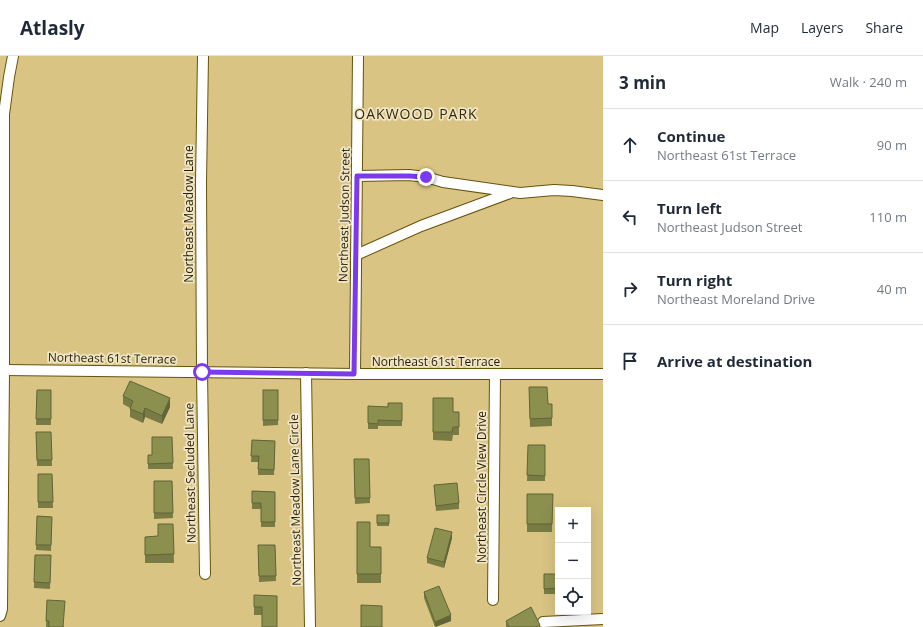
<!DOCTYPE html>
<html lang="en">
<head>
<meta charset="utf-8">
<style>
	body { margin:0; font-family:"Open Sans",sans-serif; background:#f2f2f3; color:#1f2937 }
	.controls { position:absolute; right:12px; bottom:12px; display:grid; overflow:hidden; border-radius:0px; box-shadow:0 4px 16px #0002 }
	.controls button { width:36px; height:36px; display:grid; place-items:center; padding:0; border:0; border-bottom:1px solid #e0e1e3; background:#fff; color:#1f2937; font:20px sans-serif }
	.stop { position:absolute; width:12px; height:12px; margin:-9px; border:3px solid #7c3aed; border-radius:50%; background:#fff }
	.stop.end { background:#7c3aed; border-color:#fff; box-shadow:0 1px 4px #0008 }
	.list { margin:0; padding:0; list-style:none }
	h2 { display:flex; justify-content:space-between; align-items:center; height:52px; margin:0; padding:0 16px; font-size:17px }
	h2 small { font-size:13px; font-weight:400; color:#747a83 }
	.list li { display:grid; grid-template-columns:26px 1fr auto; gap:12px; align-items:center; box-sizing:border-box; height:72px; padding:0 16px; border-top:1px solid #e0e1e3 }
	.list b { display:block; font-size:15px; white-space:nowrap }
	.list p { margin:0; font-size:13px; white-space:nowrap; color:#747a83 }
	.list em { font-size:13px; font-style:normal; color:#747a83 }
	.icon { flex:none; width:22px; height:22px; fill:none; stroke:currentColor; stroke-width:2; stroke-linecap:round; stroke-linejoin:round }
	.map { position:relative; flex:none; width:603px; height:571px; overflow:hidden }
	header { display:flex; align-items:center; gap:24px; box-sizing:border-box; height:56px; padding:0 20px; background:#fff; border-bottom:1px solid #e0e1e3 }
	header strong { font-size:19px }
	nav { display:flex; gap:22px; margin-inline-start:auto; font-size:14px }
	main { display:flex }
	aside { flex:1; background:#fff }
	.map>svg:first-child { display:block }
	.lines { fill:none; stroke-linecap:round; stroke-linejoin:round }
	.minor-casing { stroke:#67530b; stroke-width:12 }
	.minor { stroke:#fff; stroke-width:10 }
	.wall { fill:#787c44 }
	.shaded-wall { fill:#616537 }
	.building { fill:#8b904f; stroke:#616537 }
	.route { stroke:#7c3aed; stroke-width:5 }
	.labels { text-anchor:middle; dominant-baseline:central; stroke-width:3.5; stroke-linejoin:round; paint-order:stroke }
	.street-label { font-size:12px; fill:#251d02; stroke:#f0e6c6 }
	.quarter-label { font-size:14px; letter-spacing:1px; fill:#332906; stroke:#f0e6c6 }
</style>
</head>
<body>
<header>
<strong>Atlasly</strong>
<nav><a>Map</a><a>Layers</a><a>Share</a></nav>
</header>
<main>
<div class="map">
<svg width="603" height="571" viewBox="0 0 603 571">
	<rect width="100%" height="100%" fill="#d9c483"/>
	<g class="lines">
		<defs>
			<g id="minor">
				<polyline points="203,0 201,127 202,316 205,518"/>
				<polyline points="357,120 409,119 426,121 443,126 520,137 554,134 572,135 603,139"/>
				<polyline points="356,199 421,170 510,137"/>
				<polyline points="4,314 355,318 603,318"/>
				<polyline points="306,317 310,571"/>
				<polyline points="355,318 358,0"/>
				<polyline points="493,544 495,318"/>
				<polyline points="0,560 2,553 4,314 4,58 9,21 13,0"/>
				<polyline points="543,566 603,563"/>
			</g>
		</defs>
		<!-- minor casing -->
		<use href="#minor" class="minor-casing"/>
		<!-- minor -->
		<use href="#minor" class="minor"/>
	</g>
	<!-- wall -->
	<g class="wall">
		<polygon points="529,331 548,348 552,348 552,370 530,371"/>
		<polygon points="37,334 51,334 51,369 36,369"/>
		<polygon points="263,334 278,334 278,369 263,370"/>
		<polygon points="123,340 170,351 162,368 145,361 143,367 130,361 130,352 123,348"/>
		<polygon points="433,342 453,356 459,356 459,379 453,379 452,385 433,384"/>
		<polygon points="402,347 402,370 378,370 378,373 368,373 368,350 388,351"/>
		<polygon points="36,376 51,376 52,410 37,410"/>
		<polygon points="172,381 173,413 148,413 148,399 152,399"/>
		<polygon points="252,384 275,385 274,419 258,419 258,406 251,406"/>
		<polygon points="528,389 545,389 545,425 527,425"/>
		<polygon points="354,403 369,403 370,447 355,448"/>
		<polygon points="38,418 52,418 53,452 38,452"/>
		<polygon points="154,425 172,425 173,462 154,463"/>
		<polygon points="434,429 459,447 459,453 436,455"/>
		<polygon points="252,435 275,436 275,471 261,471 261,453 252,453"/>
		<polygon points="553,438 552,476 527,476 527,468"/>
		<rect x="377" y="459" width="12" height="11"/>
		<polygon points="37,460 52,461 51,495 36,494"/>
		<polygon points="357,466 370,491 381,491 381,527 357,527"/>
		<polygon points="173,468 174,507 145,507 145,481 158,480"/>
		<polygon points="452,482 444,512 427,507 427,502"/>
		<polygon points="258,489 275,489 276,525 259,526"/>
		<polygon points="35,499 51,499 50,533 34,532"/>
		<rect x="544" y="518" width="14" height="20"/>
		<polygon points="424,536 451,565 435,571 424,542"/>
		<polygon points="254,539 277,571 262,559 254,559"/>
		<polygon points="47,544 64,571 46,571"/>
		<polygon points="506,565 540,571 506,571"/>
	</g>
	<!-- shaded-wall -->
	<g class="shaded-wall">
		<polygon points="170,342 170,351 162,368 162,360"/>
		<polygon points="145,352 145,361 143,367 143,358"/>
		<polygon points="452,476 452,482 444,512 444,506"/>
		<polygon points="451,559 451,565 435,571 435,566"/>
	</g>
	<!-- building -->
	<g class="building">
		<polygon points="130,325 170,342 162,360 145,352 143,358 130,353 133,345 123,340"/>
		<polygon points="529,331 547,331 548,348 552,348 552,362 530,363"/>
		<polygon points="37,334 51,334 51,363 36,363"/>
		<rect x="263" y="334" width="15" height="30"/>
		<polygon points="433,342 453,342 453,356 459,356 459,371 453,371 452,376 433,376"/>
		<polygon points="388,347 402,347 402,365 378,364 378,368 368,367 368,350 388,351"/>
		<polygon points="36,376 51,376 52,404 37,404"/>
		<polygon points="152,381 172,381 173,407 148,408 148,399 152,399"/>
		<polygon points="252,384 275,385 274,414 258,413 259,400 251,400"/>
		<polygon points="528,389 545,389 545,420 527,419"/>
		<polygon points="354,403 369,403 370,442 355,442"/>
		<polygon points="38,418 52,418 53,446 38,446"/>
		<polygon points="154,425 172,425 173,457 154,457"/>
		<polygon points="457,427 459,447 436,450 434,429"/>
		<polygon points="252,435 275,436 275,466 261,466 261,447 252,447"/>
		<polygon points="527,438 553,438 552,468 527,468"/>
		<rect x="377" y="459" width="12" height="8"/>
		<polygon points="37,460 52,461 51,489 36,489"/>
		<polygon points="357,466 370,466 370,491 381,491 381,518 357,518"/>
		<polygon points="158,468 173,468 174,498 145,499 145,481 158,480"/>
		<polygon points="435,472 452,476 444,506 427,502"/>
		<polygon points="258,489 275,489 276,520 259,520"/>
		<polygon points="35,499 51,499 50,527 34,526"/>
		<polygon points="544,518 558,518 558,532 544,533"/>
		<polygon points="439,530 451,559 435,566 424,536"/>
		<polygon points="254,539 277,540 277,571 262,571 262,551 254,551"/>
		<polygon points="47,544 65,545 63,571 49,571 49,565 46,565"/>
		<polygon points="361,549 382,550 382,571 361,571"/>
		<polygon points="531,551 540,569 536,571 509,571 506,565"/>
	</g>
	<g class="lines">
		<!-- route -->
		<polyline class="route" points="202,316 354,318 357,120 409,120 426,121"/>
	</g>
	<g class="labels">
		<!-- street labels -->
		<g class="street-label">
			<text transform="translate(188 158) rotate(-90)">Northeast Meadow Lane</text>
			<text transform="translate(344 159) rotate(-89)">Northeast Judson Street</text>
			<text transform="translate(112 302) rotate(1)">Northeast 61st Terrace</text>
			<text x="436" y="305">Northeast 61st Terrace</text>
			<text transform="translate(190 417) rotate(-91)">Northeast Secluded Lane</text>
			<text transform="translate(481 431) rotate(-90)">Northeast Circle View Drive</text>
			<text transform="translate(295 444) rotate(-91)">Northeast Meadow Lane Circle</text>
		</g>
		<!-- quarter labels -->
		<g class="quarter-label">
			<text x="416" y="57">OAKWOOD PARK</text>
		</g>
	</g>
</svg>
<div class="controls">
<button>+</button>
<button>−</button>
<button><svg class="icon" aria-label="locate" viewBox="0 0 24 24"><circle cx="12" cy="12" r="6"/><path d="M12 2v4M12 18v4M2 12h4M18 12h4"/></svg></button>
</div>
<div class="stop" style="left:202px;top:316px"></div>
<div class="stop end" style="left:426px;top:121px"></div>
</div>
<aside>
<h2>3 min<small>Walk · 240 m</small></h2>
<ul class="list">
<li><svg class="icon" aria-label="ahead" viewBox="0 0 24 24"><path d="M12 20V5M6 11l6-6 6 6"/></svg><div><b>Continue</b><p>Northeast 61st Terrace</p></div><em>90 m</em></li>
<li><svg class="icon" aria-label="left" viewBox="0 0 24 24"><path d="M17 20v-9H6M10 6l-5 5 5 5"/></svg><div><b>Turn left</b><p>Northeast Judson Street</p></div><em>110 m</em></li>
<li><svg class="icon" aria-label="right" viewBox="0 0 24 24"><path d="M7 20v-9h11M14 6l5 5-5 5"/></svg><div><b>Turn right</b><p>Northeast Moreland Drive</p></div><em>40 m</em></li>
<li><svg class="icon" aria-label="arrive" viewBox="0 0 24 24"><path d="M6 21V4h12l-3 4 3 4H6"/></svg><div><b>Arrive at destination</b></div></li>
</ul>
</aside>
</main>
</body>
</html>
